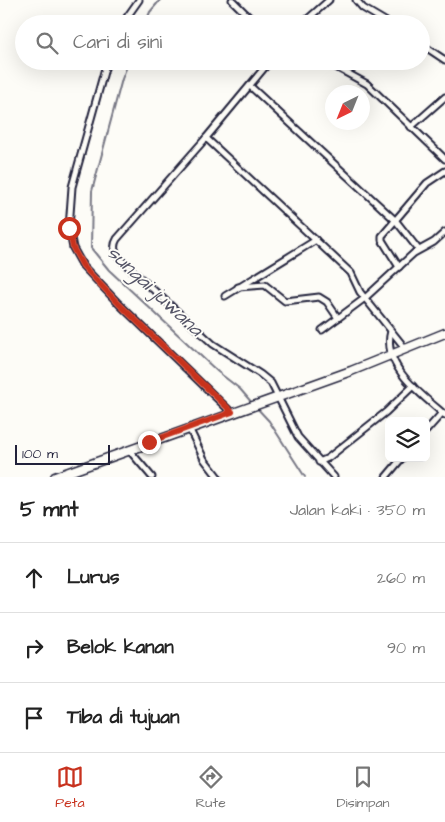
<!DOCTYPE html>
<html lang="id">
<head>
<meta charset="utf-8">
<style>
	body { margin:0; font-family:"Architects Daughter",sans-serif; background:#f2f2f2; color:#222 }
	.controls { position:absolute; right:15px; bottom:15px; display:grid; overflow:hidden; border-radius:8px; box-shadow:0 5px 20px #0002 }
	.controls button { width:45px; height:45px; display:grid; place-items:center; padding:0; border:0; border-bottom:1px solid #e0e0e0; background:#fff; color:#222; font:25px sans-serif }
	.compass { position:absolute; left:325px; top:85px; width:45px; height:45px; border-radius:50%; background:#fff; box-shadow:0 5px 20px #0002; rotate:223deg }
	.scale { position:absolute; left:15px; bottom:12px; width:95px; box-sizing:border-box; padding-left:5px; border:2px solid #22223b; border-top:0; font-size:14px; line-height:18px; white-space:nowrap; color:#22223b; -webkit-text-stroke:4px #fdfcf7; paint-order:stroke }
	.stop { position:absolute; width:15px; height:15px; margin:-11px; border:4px solid #c8321e; border-radius:50%; background:#fff }
	.stop.end { background:#c8321e; border-color:#fff; box-shadow:0 1px 5px #0008 }
	.list { margin:0; padding:0; list-style:none }
	h2 { display:flex; justify-content:space-between; align-items:center; height:65px; margin:0; padding:0 20px; font-size:21px }
	h2 small { font-size:16px; font-weight:400; color:#767676 }
	.list li { display:grid; grid-template-columns:32px 1fr auto; gap:15px; align-items:center; box-sizing:border-box; height:70px; padding:0 20px; border-top:1px solid #e0e0e0 }
	.list b { display:block; font-size:19px; white-space:nowrap }
	.list em { font-size:16px; font-style:normal; color:#767676 }
	.icon { flex:none; width:28px; height:28px; fill:none; stroke:currentColor; stroke-width:2; stroke-linecap:round; stroke-linejoin:round }
	.map { position:relative; flex:none; width:445px; height:477px; overflow:hidden }
	.search { position:absolute; background:#fff; box-shadow:0 5px 20px #0002; left:15px; right:15px; top:15px; height:55px; display:flex; align-items:center; gap:12px; box-sizing:border-box; padding:0 18px; border-radius:28px; color:#767676; font-size:19px }
	.sheet { height:275px; background:#fff }
	nav { display:flex; justify-content:space-around; align-items:center; box-sizing:border-box; height:70px; border-top:1px solid #e0e0e0; background:#fff; font-size:14px; color:#767676 }
	nav a { display:grid; justify-items:center; gap:2px }
	nav .on { color:#c8321e }
	.map>svg:first-child { display:block }
	.lines { fill:none; stroke-linecap:round; stroke-linejoin:round }
	.stream { stroke:#787885; stroke-width:2 }
	.minor-casing { stroke:#22223b; stroke-width:9 }
	.primary-casing { stroke:#22223b; stroke-width:11 }
	.minor { stroke:#fdfcf7; stroke-width:5 }
	.primary { stroke:#fdfcf7; stroke-width:8 }
	.route { stroke:#c8321e; stroke-width:6 }
	.labels { text-anchor:middle; dominant-baseline:central; stroke-width:4; stroke-linejoin:round; paint-order:stroke }
	.water-label { font-size:20px; font-style:italic; fill:#545466; stroke:#fdfcf7 }
</style>
</head>
<body>
<div class="map">
<svg width="445" height="477" viewBox="0 0 445 477">
	<rect width="100%" height="100%" fill="#fdfcf7"/>
	<filter id="ink" filterUnits="userSpaceOnUse"><feTurbulence type="fractalNoise" baseFrequency=".02" numOctaves="2"/><feDisplacementMap in="SourceGraphic" scale="10" xChannelSelector="R" yChannelSelector="G"/><feConvolveMatrix kernelMatrix="1 2 1 2 8 2 1 2 1" color-interpolation-filters="sRGB"/></filter>
	<g filter="url(#ink)">
		<g class="lines">
			<!-- stream -->
			<g class="stream">
				<polyline points="145,24 150,12 160,0"/>
				<polyline points="129,61 122,79 92,191 91,248 109,270 218,372 240,389 253,404"/>
				<polyline points="256,407 269,421 305,477"/>
			</g>
			<defs>
				<g id="minor">
					<polyline points="232,0 256,24"/>
					<polyline points="356,0 363,8 390,24"/>
					<polyline points="122,24 139,0"/>
					<polyline points="302,24 329,0"/>
					<polyline points="421,44 445,60"/>
					<polyline points="107,61 72,187 69,228 73,248 83,266 119,304 232,413"/>
					<polyline points="270,61 206,138 351,273 360,292 405,348"/>
					<polyline points="325,61 367,84 445,159"/>
					<polyline points="250,86 396,221 418,249"/>
					<polyline points="411,127 445,97"/>
					<path d="M 206,138 L 117,239 C 111,249 117,255 124,263 L 213,344 L 260,374 L 271,383 L 298,437 L 334,477"/>
					<polyline points="399,267 382,240 382,236 427,183 445,171"/>
					<polyline points="238,287 265,285 285,301 319,297 327,302 338,318"/>
					<polyline points="225,296 316,240"/>
					<polyline points="322,330 365,298 414,253 434,242 445,232"/>
					<path d="M 391,331 C 381,366 422,395 445,415"/>
					<polyline points="189,428 204,459 218,477"/>
					<polyline points="426,431 442,413"/>
					<polyline points="129,450 152,477"/>
					<polyline points="319,462 328,458 386,412 413,386"/>
					<polyline points="386,477 402,458"/>
				</g>
				<polyline id="primary" points="55,477 351,371 445,333"/>
			</defs>
			<!-- minor casing -->
			<use href="#minor" class="minor-casing"/>
			<!-- primary casing -->
			<use href="#primary" class="primary-casing"/>
			<!-- minor -->
			<use href="#minor" class="minor"/>
			<!-- primary -->
			<use href="#primary" class="primary"/>
		</g>
	</g>
	<g class="lines" filter="url(#ink)">
		<!-- route -->
		<polyline class="route" points="69,228 73,248 83,266 119,304 232,412 149,442"/>
	</g>
	<g class="labels">
		<!-- water labels -->
		<g class="water-label">
			<text transform="translate(155 291) rotate(43)">sungai juwana</text>
		</g>
	</g>
</svg>
<div class="controls">
<button><svg class="icon" aria-label="layers" viewBox="0 0 24 24"><path d="M12 4l9 5-9 5-9-5zM3 14l9 5 9-5"/></svg></button>
</div>
<svg class="compass" viewBox="-18 -18 36 36"><path d="M0-13l5 13h-10z" fill="#e53935"/><path d="M0 13l5-13h-10z" fill="#767676"/></svg>
<div class="scale">100 m</div>
<div class="stop" style="left:69px;top:228px"></div>
<div class="stop end" style="left:149px;top:442px"></div>
<div class="search"><svg class="icon" aria-label="search" viewBox="0 0 24 24"><circle cx="10" cy="10" r="6"/><path d="M15 15l6 6"/></svg>Cari di sini</div>
</div>
<section class="sheet">
<h2>5 mnt<small>Jalan kaki · 350 m</small></h2>
<ul class="list">
<li><svg class="icon" aria-label="ahead" viewBox="0 0 24 24"><path d="M12 20V5M6 11l6-6 6 6"/></svg><div><b>Lurus</b></div><em>260 m</em></li>
<li><svg class="icon" aria-label="right" viewBox="0 0 24 24"><path d="M7 20v-9h11M14 6l5 5-5 5"/></svg><div><b>Belok kanan</b></div><em>90 m</em></li>
<li><svg class="icon" aria-label="arrive" viewBox="0 0 24 24"><path d="M6 21V4h12l-3 4 3 4H6"/></svg><div><b>Tiba di tujuan</b></div></li>
</ul>
</section>
<nav>
<a class="on"><svg class="icon" aria-label="map" viewBox="0 0 24 24"><path d="M3 6l6-2 6 2 6-2v14l-6 2-6-2-6 2zM9 4v14M15 6v14"/></svg>Peta</a>
<a><svg class="icon" aria-label="directions" viewBox="0 0 24 24"><path d="M12 3l9 9-9 9-9-9zM9 14v-3h6M13 9l2 2-2 2"/></svg>Rute</a>
<a><svg class="icon" aria-label="saved" viewBox="0 0 24 24"><path d="M7 4h10v16l-5-4-5 4z"/></svg>Disimpan</a>
</nav>
</body>
</html>
